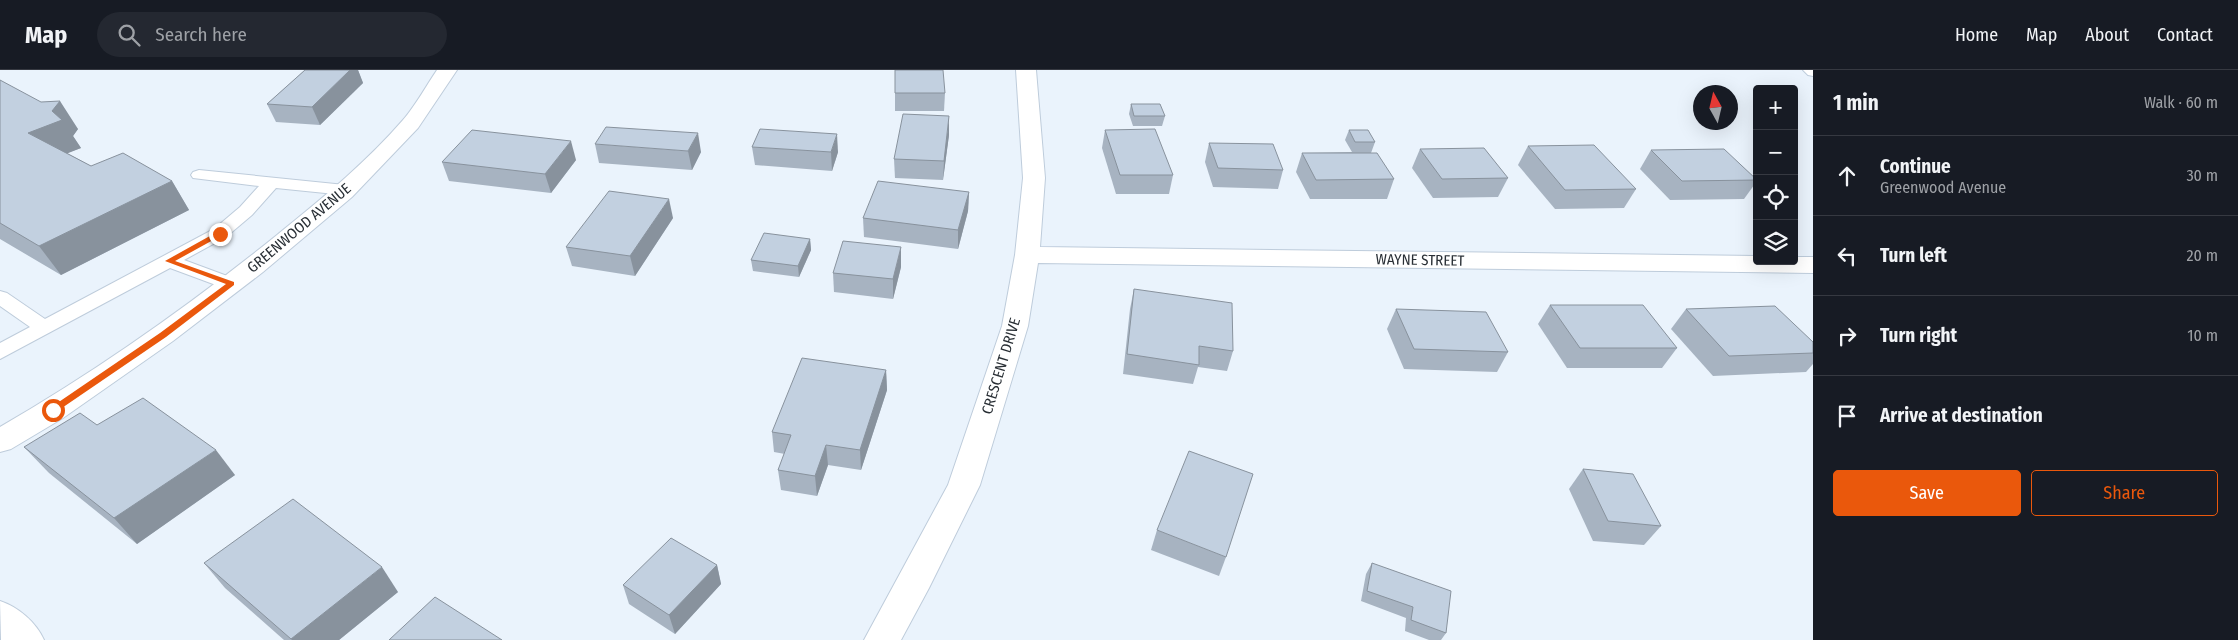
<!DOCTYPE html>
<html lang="en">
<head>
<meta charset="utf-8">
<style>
	body { margin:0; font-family:"Fira Sans Condensed",sans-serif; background:#242831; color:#f1f3f6 }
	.controls { position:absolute; right:15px; top:15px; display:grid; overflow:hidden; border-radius:5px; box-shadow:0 5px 20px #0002 }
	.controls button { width:45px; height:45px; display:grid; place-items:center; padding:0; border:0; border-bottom:1px solid #363941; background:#171b24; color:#f1f3f6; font:25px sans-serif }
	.compass { position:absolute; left:1693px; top:15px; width:45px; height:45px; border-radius:50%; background:#171b24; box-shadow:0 5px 20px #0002; rotate:352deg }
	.stop { position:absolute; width:15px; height:15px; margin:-11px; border:4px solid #ea580c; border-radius:50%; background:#fff }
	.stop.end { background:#ea580c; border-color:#fff; box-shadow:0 1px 5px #0008 }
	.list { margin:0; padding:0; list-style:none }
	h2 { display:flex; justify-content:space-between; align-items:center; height:65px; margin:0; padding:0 20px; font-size:21px }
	h2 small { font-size:16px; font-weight:400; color:#9ea1a6 }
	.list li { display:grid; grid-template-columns:32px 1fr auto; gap:15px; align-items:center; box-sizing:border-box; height:80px; padding:0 20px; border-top:1px solid #363941 }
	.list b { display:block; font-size:19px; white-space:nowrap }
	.list p { margin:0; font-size:16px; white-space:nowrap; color:#9ea1a6 }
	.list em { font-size:16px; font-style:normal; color:#9ea1a6 }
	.actions { display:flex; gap:10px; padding:15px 20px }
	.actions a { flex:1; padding:11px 0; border:1px solid #ea580c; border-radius:5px; text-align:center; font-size:18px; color:#ea580c }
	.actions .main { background:#ea580c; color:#fff }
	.icon { flex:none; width:28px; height:28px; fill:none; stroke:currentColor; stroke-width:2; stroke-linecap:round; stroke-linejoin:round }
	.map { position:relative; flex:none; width:1813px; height:570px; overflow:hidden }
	header { display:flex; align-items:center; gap:30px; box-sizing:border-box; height:70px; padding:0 25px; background:#171b24; border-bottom:1px solid #363941 }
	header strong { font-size:24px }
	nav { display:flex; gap:28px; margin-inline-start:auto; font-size:18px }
	.search { width:350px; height:45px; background:#242831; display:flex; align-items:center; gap:12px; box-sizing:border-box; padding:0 18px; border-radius:28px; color:#9ea1a6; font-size:19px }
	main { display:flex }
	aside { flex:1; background:#171b24 }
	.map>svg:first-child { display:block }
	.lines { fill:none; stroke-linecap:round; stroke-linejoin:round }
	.service-casing { stroke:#beccdb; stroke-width:2 }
	.minor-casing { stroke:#beccdb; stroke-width:2 }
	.service { fill:#fff; fill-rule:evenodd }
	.minor { fill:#fff; fill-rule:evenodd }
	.wall { fill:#a7b3c1 }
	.shaded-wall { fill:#88929d }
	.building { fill:#c2d0e0; stroke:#88929d }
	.route { fill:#ea580c }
	.labels { text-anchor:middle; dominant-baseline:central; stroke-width:4.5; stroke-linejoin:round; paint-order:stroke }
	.street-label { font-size:15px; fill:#292f35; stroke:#fff }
</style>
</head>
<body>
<header>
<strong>Map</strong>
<div class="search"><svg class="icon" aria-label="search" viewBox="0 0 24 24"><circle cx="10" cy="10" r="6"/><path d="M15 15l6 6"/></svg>Search here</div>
<nav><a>Home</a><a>Map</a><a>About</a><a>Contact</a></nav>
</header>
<main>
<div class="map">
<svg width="1813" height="570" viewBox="0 0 1813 570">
	<rect width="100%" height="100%" fill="#eaf3fc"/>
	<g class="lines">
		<defs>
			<g id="service">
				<polygon points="1803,0 1813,0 1813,6 1808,5"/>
				<polygon points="199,100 345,115 351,116 353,120 351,124 345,125 276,118 252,145 226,167 184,190 238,210 240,214 238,218 231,220 224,218 170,198 0,289 0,273 30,257 0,236 0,221 7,223 45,249 214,159 240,137 259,116 193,108 191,105 193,102"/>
			</g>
			<g id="minor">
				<path d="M 437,0 L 457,0 L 418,58 L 352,127 L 263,202 L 173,271 L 63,348 L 11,379 L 0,382 L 0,357 C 97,301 190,235 277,165 C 321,129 366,93 403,50 C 416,35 426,16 437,0 Z"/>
				<polygon points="1016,0 1036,0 1045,108 1040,177 1757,186 1757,191 1794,191 1794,187 1813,187 1813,203 1038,193 1028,256 980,415 929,518 901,570 864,570 948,415 1002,256 1015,185 1023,108"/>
				<path d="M 0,531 C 18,537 36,552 44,570 L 1,570 Z"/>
			</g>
		</defs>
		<!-- service casing -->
		<use href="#service" class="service-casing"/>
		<!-- minor casing -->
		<use href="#minor" class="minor-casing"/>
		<!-- service -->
		<use href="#service" class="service"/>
		<!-- minor -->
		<use href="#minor" class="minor"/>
	</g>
	<!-- wall -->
	<g class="wall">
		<polygon points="305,0 358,0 363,13 320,55 276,52 267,34"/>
		<polygon points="895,0 945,23 944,41 895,41"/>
		<polygon points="0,10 78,59 73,66 81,78 67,83 91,96 172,111 189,140 61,205 0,169"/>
		<polygon points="1131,34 1165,46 1162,56 1133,56 1129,44"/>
		<polygon points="1105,60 1173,105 1169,124 1116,124 1102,78"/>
		<polygon points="1349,60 1375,72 1371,83 1394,109 1387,129 1310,129 1296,102 1302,83 1352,82 1345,70"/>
		<polygon points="949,65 943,110 895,108 894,89"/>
		<polygon points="1209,73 1283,100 1278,119 1213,117 1205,92"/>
		<polygon points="595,74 701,82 692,100 599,93"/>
		<polygon points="1528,76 1636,119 1624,138 1555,139 1518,95"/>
		<polygon points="752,77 838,82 832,101 755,95"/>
		<polygon points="1420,79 1508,108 1498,127 1433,128 1412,98"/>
		<polygon points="1651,80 1757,109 1757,111 1744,129 1670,130 1640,99"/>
		<polygon points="576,90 551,123 449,111 442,92"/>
		<polygon points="969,122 968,141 958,179 864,167 863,148"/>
		<polygon points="673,148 635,206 572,196 566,177"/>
		<polygon points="810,169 811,180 799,207 753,201 751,190"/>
		<polygon points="901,197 893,229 834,222 833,203"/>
		<polygon points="1134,219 1233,281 1227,301 1198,297 1193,314 1123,304 1130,239"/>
		<polygon points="1550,235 1677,278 1662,298 1567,298 1538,254"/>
		<polygon points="1396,239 1508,282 1497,302 1404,299 1387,259"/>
		<polygon points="1686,239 1813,272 1813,294 1806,302 1713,306 1671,259"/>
		<polygon points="886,300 887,320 861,400 828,395 817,426 781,420 778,400 785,384 774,382 772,362"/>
		<polygon points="97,355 235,405 137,474 49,403 24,377"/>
		<polygon points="1583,399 1661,456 1644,475 1593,471 1569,419"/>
		<polygon points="1157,460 1226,487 1219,506 1151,480"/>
		<polygon points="204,493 398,522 339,570 284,570 225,518"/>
		<polygon points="1372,493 1446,563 1441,570 1429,570 1405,561 1406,548 1361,531 1366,504"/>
		<polygon points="717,495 721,514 675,564 629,534 623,515"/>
	</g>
	<!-- shaded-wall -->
	<g class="shaded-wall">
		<polygon points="350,0 358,0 363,13 320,55 312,37"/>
		<polygon points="60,31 78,59 73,66 81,78 48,91 28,63"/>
		<polygon points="949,46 949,65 943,110 944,91"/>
		<polygon points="698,63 701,82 692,100 688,81"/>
		<polygon points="837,64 838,82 832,101 831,82"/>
		<polygon points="571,71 576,90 551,123 545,104"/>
		<polygon points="172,111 189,140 61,205 39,176"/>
		<polygon points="969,122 968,141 958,179 958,160"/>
		<polygon points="669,129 673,148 635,206 630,186"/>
		<polygon points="810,169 811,180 799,207 798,196"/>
		<polygon points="901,177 901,197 893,229 893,209"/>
		<polygon points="886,300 887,320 861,400 860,380"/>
		<polygon points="826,375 828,395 817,426 815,406"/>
		<polygon points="216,380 235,405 137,474 114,448"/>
		<polygon points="717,495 721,514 675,564 669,545"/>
		<polygon points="382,497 398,522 339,570 292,570 291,569"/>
	</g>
	<!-- building -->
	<g class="building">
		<polygon points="305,0 350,0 312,37 267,34"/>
		<polygon points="895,0 943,0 945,23 895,23"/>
		<polygon points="0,10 41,32 60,31 52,41 62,50 28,63 91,96 123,83 172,111 39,176 0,153"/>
		<polygon points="1131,34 1160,34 1165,46 1134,46"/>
		<polygon points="903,44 949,46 944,91 894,89"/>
		<polygon points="606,57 698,63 688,81 595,74"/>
		<polygon points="760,59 837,64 831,82 752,77"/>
		<polygon points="1155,59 1173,105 1120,105 1105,60"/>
		<polygon points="472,60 571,71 545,104 442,92"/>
		<polygon points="1349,60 1368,60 1375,72 1355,72"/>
		<polygon points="1209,73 1273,74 1283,100 1218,98"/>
		<polygon points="1594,75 1636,119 1565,120 1528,76"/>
		<polygon points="1484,78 1508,108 1442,109 1420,79"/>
		<polygon points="1724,79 1757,110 1682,111 1651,80"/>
		<polygon points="1302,83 1377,83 1394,109 1316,110"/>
		<polygon points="878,111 969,122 958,160 863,148"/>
		<polygon points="609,121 669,129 630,186 566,177"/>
		<polygon points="764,163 810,169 798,196 751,190"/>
		<polygon points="843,171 901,177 893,209 833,203"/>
		<polygon points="1134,219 1232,233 1233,281 1199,276 1199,295 1127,284"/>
		<polygon points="1550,235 1643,235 1677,278 1580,278"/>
		<polygon points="1775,236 1813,272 1813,283 1729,286 1686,239"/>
		<polygon points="1396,239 1486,242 1508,282 1414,279"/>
		<polygon points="802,288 886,300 860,380 826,375 815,406 778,400 791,365 772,362"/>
		<polygon points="143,328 216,380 114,448 24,377 80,343 97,355"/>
		<polygon points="1189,381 1253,404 1226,487 1157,460"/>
		<polygon points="1583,399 1633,404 1661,456 1608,451"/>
		<polygon points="293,429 382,497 291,569 204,493"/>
		<polygon points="671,468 717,495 669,545 623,515"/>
		<polygon points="1372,493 1451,521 1446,563 1411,550 1413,537 1367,521"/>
		<polygon points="435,527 502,570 389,570"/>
	</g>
	<!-- route -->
	<polygon class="route" points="217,162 224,164 175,191 234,212 234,215 166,267 56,342 50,342 50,338 160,263 226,214 165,191"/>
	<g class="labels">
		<!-- street labels -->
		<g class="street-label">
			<text transform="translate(299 158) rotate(-40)">GREENWOOD AVENUE</text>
			<text transform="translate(1420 190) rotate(1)">WAYNE STREET</text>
			<text transform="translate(1001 296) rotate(-73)">CRESCENT DRIVE</text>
		</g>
	</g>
</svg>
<div class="controls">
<button>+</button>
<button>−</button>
<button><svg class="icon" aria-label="locate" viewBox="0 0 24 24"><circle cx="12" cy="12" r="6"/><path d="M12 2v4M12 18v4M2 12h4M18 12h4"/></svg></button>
<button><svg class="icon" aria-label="layers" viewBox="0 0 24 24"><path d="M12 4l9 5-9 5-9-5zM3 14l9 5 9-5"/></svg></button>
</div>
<svg class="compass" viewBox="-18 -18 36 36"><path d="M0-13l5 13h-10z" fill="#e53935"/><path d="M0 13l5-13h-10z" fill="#9ea1a6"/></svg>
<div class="stop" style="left:53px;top:340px"></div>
<div class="stop end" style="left:220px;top:164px"></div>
</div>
<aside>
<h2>1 min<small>Walk · 60 m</small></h2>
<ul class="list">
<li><svg class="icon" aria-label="ahead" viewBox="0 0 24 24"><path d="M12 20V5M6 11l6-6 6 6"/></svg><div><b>Continue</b><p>Greenwood Avenue</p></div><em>30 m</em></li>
<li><svg class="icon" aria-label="left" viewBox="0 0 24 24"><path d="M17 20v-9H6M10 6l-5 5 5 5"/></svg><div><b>Turn left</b></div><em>20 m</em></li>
<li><svg class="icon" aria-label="right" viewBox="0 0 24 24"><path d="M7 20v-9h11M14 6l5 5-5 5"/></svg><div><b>Turn right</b></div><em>10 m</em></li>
<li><svg class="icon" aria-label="arrive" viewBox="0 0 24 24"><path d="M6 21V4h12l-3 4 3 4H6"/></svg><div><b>Arrive at destination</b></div></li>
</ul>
<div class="actions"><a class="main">Save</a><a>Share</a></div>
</aside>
</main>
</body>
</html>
